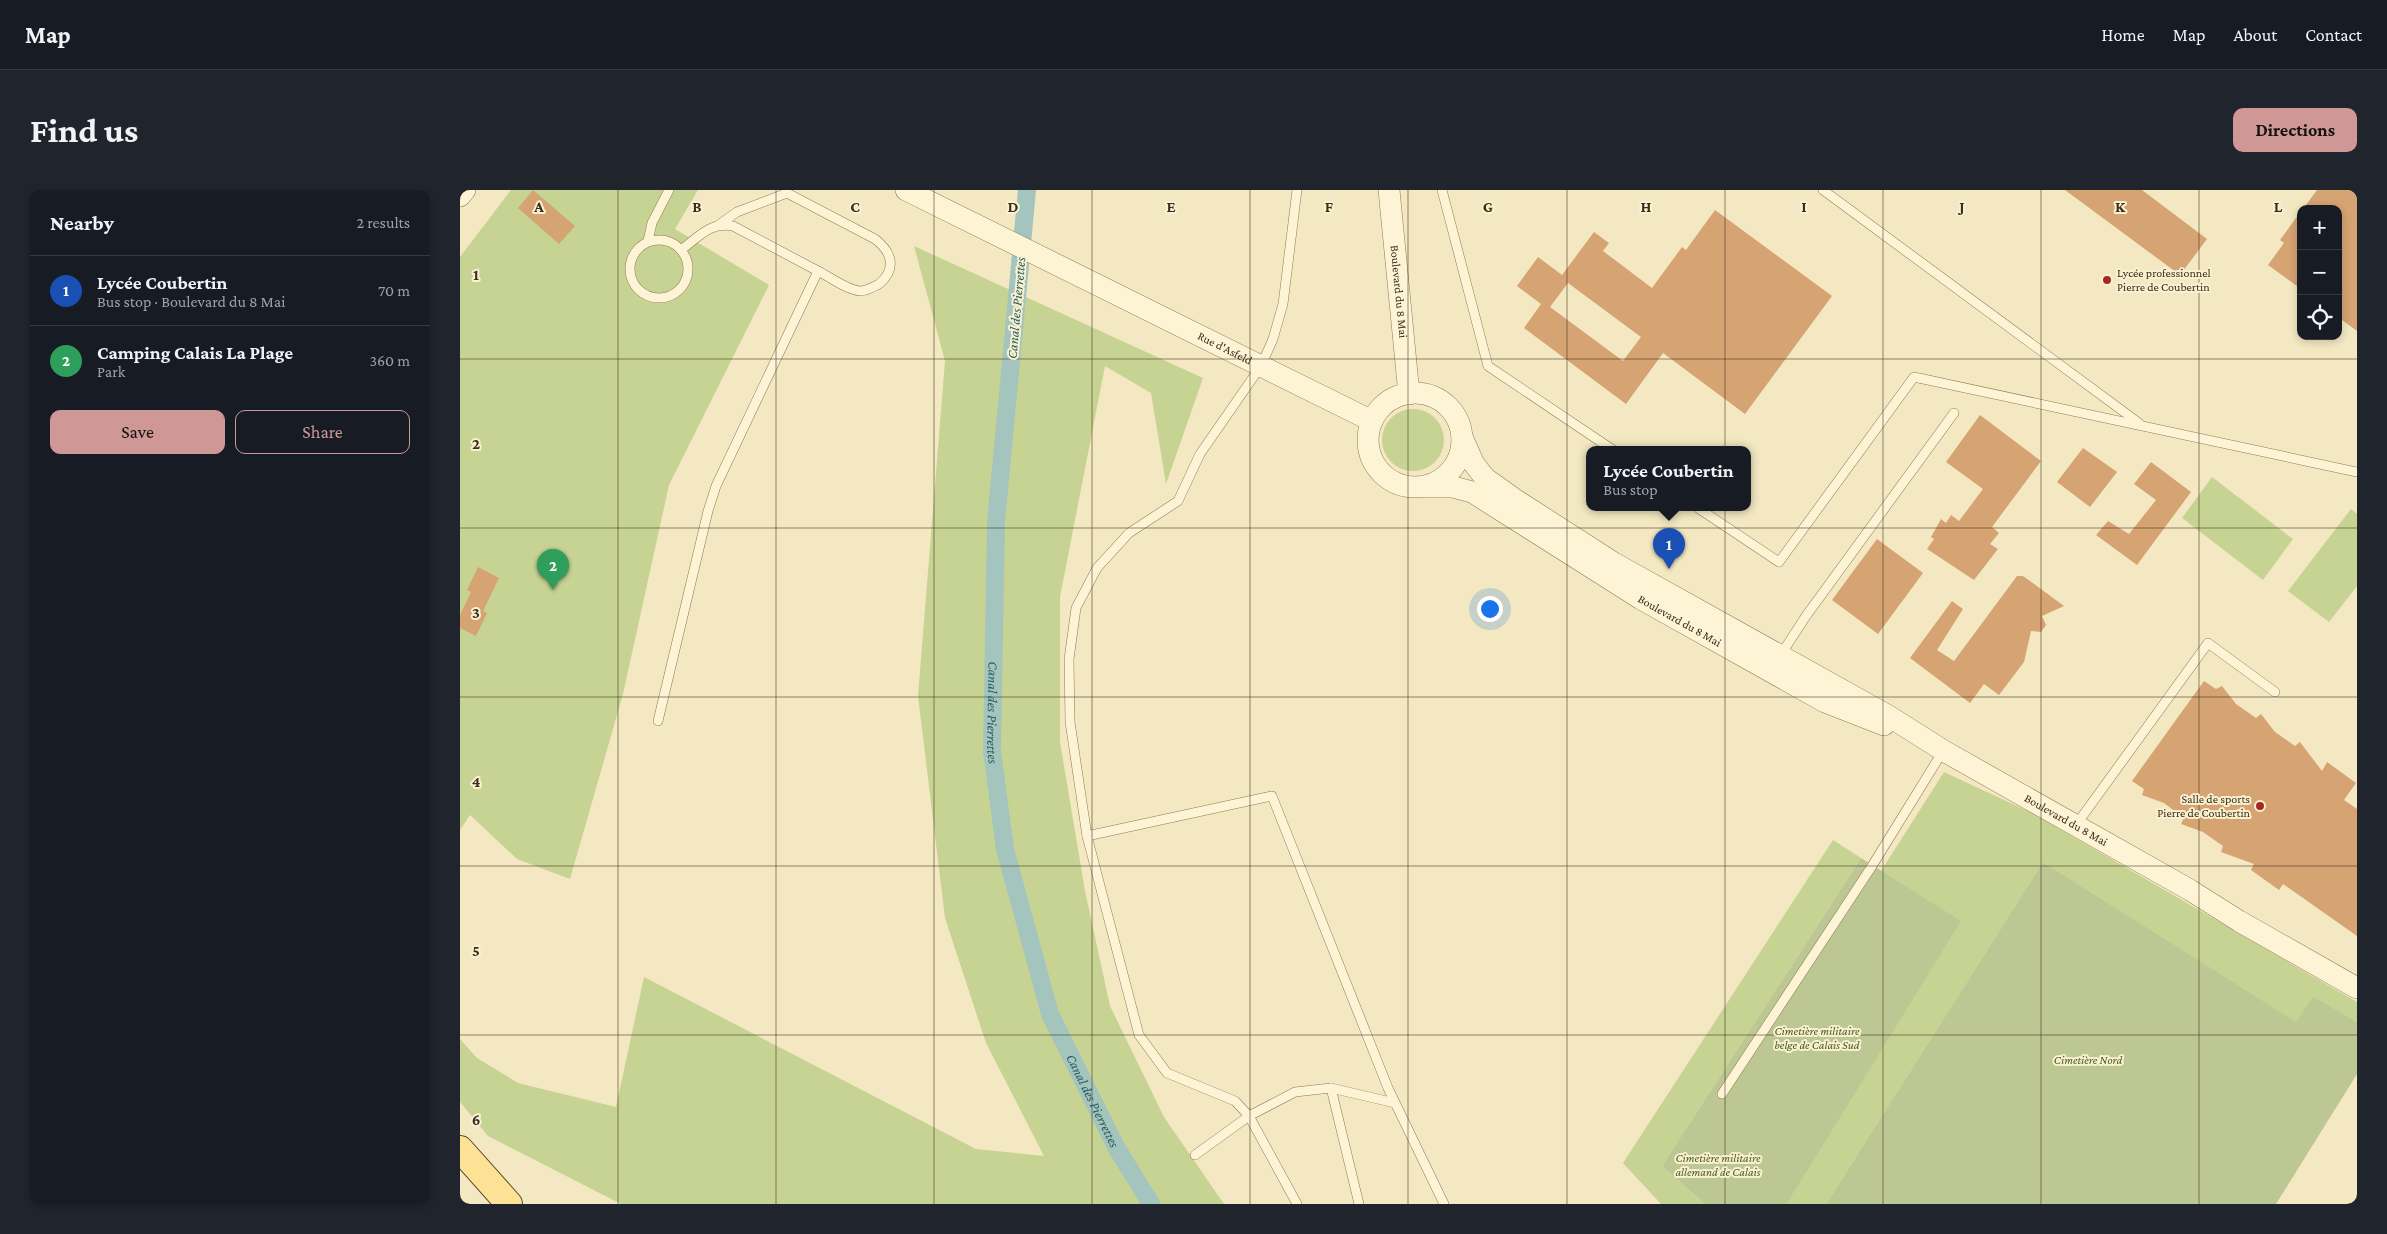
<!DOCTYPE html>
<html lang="en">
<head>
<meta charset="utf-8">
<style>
	body { margin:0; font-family:"Crimson Pro",serif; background:#20242c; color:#f1f3f6 }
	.controls { position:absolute; right:15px; top:15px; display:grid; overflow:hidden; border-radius:10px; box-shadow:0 2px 8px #0003 }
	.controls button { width:45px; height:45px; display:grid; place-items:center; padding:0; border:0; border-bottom:1px solid #363941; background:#171b24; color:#f1f3f6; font:25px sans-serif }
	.you { position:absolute; left:1029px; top:418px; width:18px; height:18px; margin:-12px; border:4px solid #fff; border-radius:50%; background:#1a73e8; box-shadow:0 0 0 8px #1a73e833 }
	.badge { display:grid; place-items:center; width:32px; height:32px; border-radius:50%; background:#cf9795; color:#fff; font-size:16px; font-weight:700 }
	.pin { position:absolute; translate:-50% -41px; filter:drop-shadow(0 1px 2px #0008) }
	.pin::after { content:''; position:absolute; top:26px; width:18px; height:15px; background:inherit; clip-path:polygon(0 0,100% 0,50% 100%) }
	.popup { position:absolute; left:1126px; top:256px; width:165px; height:65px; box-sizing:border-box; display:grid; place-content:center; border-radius:10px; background:#171b24; filter:drop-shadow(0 1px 4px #0005); font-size:16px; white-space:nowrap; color:#9ea1a6 }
	.popup b { font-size:19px; color:#f1f3f6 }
	.popup::after { content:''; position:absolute; left:50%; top:100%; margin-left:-10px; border:10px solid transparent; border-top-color:#171b24 }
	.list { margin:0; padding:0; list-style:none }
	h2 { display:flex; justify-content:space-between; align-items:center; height:65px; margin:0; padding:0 20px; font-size:21px }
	h2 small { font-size:16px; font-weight:400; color:#9ea1a6 }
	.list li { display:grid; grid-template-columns:32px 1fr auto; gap:15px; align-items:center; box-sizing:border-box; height:70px; padding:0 20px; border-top:1px solid #363941 }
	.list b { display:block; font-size:19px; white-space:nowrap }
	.list p { margin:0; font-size:16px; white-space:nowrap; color:#9ea1a6 }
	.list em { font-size:16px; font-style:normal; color:#9ea1a6 }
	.actions { display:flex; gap:10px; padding:15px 20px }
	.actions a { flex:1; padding:11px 0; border:1px solid #cf9795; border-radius:10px; text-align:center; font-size:18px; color:#cf9795 }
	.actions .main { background:#cf9795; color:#111 }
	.icon { flex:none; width:28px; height:28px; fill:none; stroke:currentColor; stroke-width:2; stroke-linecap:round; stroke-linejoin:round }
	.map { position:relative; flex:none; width:1897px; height:1014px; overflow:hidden; border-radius:10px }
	header { display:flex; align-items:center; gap:30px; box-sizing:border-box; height:70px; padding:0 25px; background:#171b24; border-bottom:1px solid #363941 }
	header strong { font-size:24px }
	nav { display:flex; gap:28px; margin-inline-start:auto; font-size:18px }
	.intro { display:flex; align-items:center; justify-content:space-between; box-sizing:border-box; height:120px; padding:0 30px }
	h1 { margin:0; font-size:35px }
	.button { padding:12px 22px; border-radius:10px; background:#cf9795; color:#111; font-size:18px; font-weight:700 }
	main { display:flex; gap:30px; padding:0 30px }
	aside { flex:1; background:#171b24; border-radius:10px; box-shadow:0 2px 8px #0003 }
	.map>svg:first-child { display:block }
	.green { fill:#c7d393 }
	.cemetery { fill:#bdc793 }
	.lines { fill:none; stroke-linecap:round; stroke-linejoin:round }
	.canal { stroke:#a4c5be; stroke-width:18 }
	.building { fill:#d6a372; fill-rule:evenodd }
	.service-casing { stroke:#8f7956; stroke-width:10 }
	.tertiary-casing { stroke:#8f7956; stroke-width:22 }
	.primary-casing { stroke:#5c462b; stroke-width:28 }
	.service { stroke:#fdf4d5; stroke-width:9 }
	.tertiary { stroke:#fdf4d5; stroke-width:21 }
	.primary { stroke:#fbe294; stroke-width:26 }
	.grid { fill:none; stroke:#3d2e1c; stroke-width:1; stroke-opacity:0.55 }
	.poi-dot { fill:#a6271e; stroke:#faf1d1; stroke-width:2 }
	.labels { text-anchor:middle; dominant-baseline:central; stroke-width:4; stroke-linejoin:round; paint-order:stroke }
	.poi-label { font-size:12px; fill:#3d2e1c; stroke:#faf1d1; text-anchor:start }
	.street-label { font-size:12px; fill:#3d2e1c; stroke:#faf1d1 }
	.park-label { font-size:12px; font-style:italic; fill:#485c20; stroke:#faf1d1 }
	.water-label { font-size:14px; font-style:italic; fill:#295e5f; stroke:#faf1d1 }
	.grid-label { font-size:16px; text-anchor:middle; font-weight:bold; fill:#3d2e1c; stroke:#faf1d1; stroke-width:4; stroke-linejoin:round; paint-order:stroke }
</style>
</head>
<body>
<header>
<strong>Map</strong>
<nav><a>Home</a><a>Map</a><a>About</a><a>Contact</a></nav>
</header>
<div class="intro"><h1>Find us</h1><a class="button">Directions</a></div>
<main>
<aside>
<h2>Nearby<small>2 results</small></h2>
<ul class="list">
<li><span class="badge" style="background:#1a4fb4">1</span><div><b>Lycée Coubertin</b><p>Bus stop · Boulevard du 8 Mai</p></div><em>70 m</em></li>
<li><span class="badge" style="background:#2e9e5b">2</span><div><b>Camping Calais La Plage</b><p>Park</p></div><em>360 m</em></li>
</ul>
<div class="actions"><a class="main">Save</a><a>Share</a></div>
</aside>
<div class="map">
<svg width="1897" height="1014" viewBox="0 0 1897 1014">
	<rect width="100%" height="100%" fill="#f3e8c1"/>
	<!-- green -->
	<g class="green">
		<polygon points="51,0 238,0 215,39 309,95 209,295 163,504 110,689 57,669 10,625 0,640 0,67"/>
		<polygon points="454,56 743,188 706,294 691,203 645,176 600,407 600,552 625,701 650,816 704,927 764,1014 161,1014 28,946 0,912 0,849 17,868 58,893 156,917 184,787 516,959 584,966 526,853 485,728 458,506 485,171"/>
		<circle cx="953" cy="250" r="31"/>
		<polygon points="1752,287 1833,349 1803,390 1722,328"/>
		<polygon points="1891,319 1897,324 1897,396 1869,432 1828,401"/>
		<polygon points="1484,582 1574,624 1897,812 1897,832 1853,806 1836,833 1583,672 1366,1014 1327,1014 1500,731 1421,681"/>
		<polygon points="1373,650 1401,668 1202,976 1245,1014 1201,1014 1163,973"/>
	</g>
	<!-- cemetery -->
	<g class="cemetery">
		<polygon points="1401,668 1501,731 1327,1014 1245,1014 1202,976"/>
		<polygon points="1583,672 1836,832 1853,806 1897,832 1897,884 1816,1014 1366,1014"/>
	</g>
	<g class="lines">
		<!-- canal -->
		<path class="canal" id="s1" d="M 567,0 L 536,332 L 532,561 L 545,659 L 590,824 L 656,957 L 691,1014"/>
	</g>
	<!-- building -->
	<g class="building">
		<polygon points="73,0 115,36 99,54 58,18"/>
		<polygon points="1605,0 1682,0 1747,49 1720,85"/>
		<polygon points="1857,0 1897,0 1897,141 1878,127 1878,19 1843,19"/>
		<path d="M 1255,20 L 1372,106 L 1285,224 L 1203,163 L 1166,214 L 1064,138 L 1081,114 L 1057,96 L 1078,67 L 1102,85 L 1134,42 L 1149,53 L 1143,61 L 1192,98 L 1222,57 L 1226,60 ZM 1108,93 L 1181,147 L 1163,171 L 1090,117 Z"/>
		<polygon points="1841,21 1841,99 1808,75 1824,53 1820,50"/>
		<polygon points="1520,225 1581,271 1532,337 1539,343 1530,354 1538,359 1514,390 1467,359 1474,349 1471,347 1481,329 1486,333 1491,325 1499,331 1523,299 1486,272"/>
		<polygon points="1623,258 1657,282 1630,317 1597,292"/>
		<polygon points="1691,272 1731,302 1677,375 1636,345 1648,331 1669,344 1696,310 1674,294"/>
		<polygon points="1417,349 1463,383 1418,444 1372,410"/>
		<polygon points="18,377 39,388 23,421 27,423 16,446 0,438 0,425 11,402 7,400"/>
		<polygon points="1557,386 1563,386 1604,416 1582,426 1586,435 1581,442 1571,441 1564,472 1539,505 1524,494 1510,513 1450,468 1492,411 1503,419 1477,460 1494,471"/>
		<polygon points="1744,491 1756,499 1762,496 1776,514 1796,528 1801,524 1815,542 1835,556 1840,552 1862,581 1867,572 1896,593 1884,610 1897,619 1897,746 1823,694 1819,700 1791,680 1794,674 1761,662 1763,656 1743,642 1721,634 1724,628 1704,613 1682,605 1684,599 1672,591"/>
	</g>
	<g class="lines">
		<defs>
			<g id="service">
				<polyline points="837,0 823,114 813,149 801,176 740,264 718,311 669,343 637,378 616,418 609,469 610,532 627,646 812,606 928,898 984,1014"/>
				<polyline points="982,0 1028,176 1153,260"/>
				<polyline points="1363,0 1679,233"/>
				<path d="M 260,34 L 277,22 L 327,3 L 415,49 C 432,62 437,79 419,94 C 413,97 407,101 400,101 C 387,100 370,87 358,81"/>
				<circle cx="199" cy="79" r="29"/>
				<polyline points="188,51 192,33 209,0"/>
				<polyline points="1238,318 1319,372 1454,187 1897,282"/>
				<polyline points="1320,466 1346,426 1494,223"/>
				<path d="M 198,531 L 248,321 L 256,296 L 358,81 L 273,36 C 251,31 237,48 221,60"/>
				<polyline points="1616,635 1748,453 1815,502"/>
				<polyline points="627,646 679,845 707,883 775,911 789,926 735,965"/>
				<polyline points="871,898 899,1014"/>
				<polyline points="1262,904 1412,676 1483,561"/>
				<polyline points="837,1014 789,926 835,902 871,898 935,913"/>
			</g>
			<g id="tertiary">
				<path id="s2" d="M 446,0 L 912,231"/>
				<path id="s3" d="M 929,0 L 949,204"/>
				<polyline points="0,6 5,0"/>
				<circle cx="955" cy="250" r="47"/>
				<path id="s4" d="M 1002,247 L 1014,274 L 1025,288 L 1056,310 L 1154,373 L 1427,525 L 1484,561 L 1730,700 L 1779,731 L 1897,798"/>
				<path id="s5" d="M 962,297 L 993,297 L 1012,302 L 1181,409 L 1365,512 L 1424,535"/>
			</g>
			<polyline id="primary" points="0,959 49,1014"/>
		</defs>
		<!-- service casing -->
		<use href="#service" class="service-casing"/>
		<!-- tertiary casing -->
		<use href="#tertiary" class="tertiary-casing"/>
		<!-- primary casing -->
		<use href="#primary" class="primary-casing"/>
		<!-- service -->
		<use href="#service" class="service"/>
		<!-- tertiary -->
		<use href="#tertiary" class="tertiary"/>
		<!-- primary -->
		<use href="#primary" class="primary"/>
	</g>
	<!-- grid -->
	<path class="grid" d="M 158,0 L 158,1014M 316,0 L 316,1014M 474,0 L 474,1014M 632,0 L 632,1014M 790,0 L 790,1014M 948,0 L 948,1014M 1107,0 L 1107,1014M 1265,0 L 1265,1014M 1423,0 L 1423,1014M 1581,0 L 1581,1014M 1739,0 L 1739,1014M 0,169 L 1897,169M 0,338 L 1897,338M 0,507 L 1897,507M 0,676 L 1897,676M 0,845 L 1897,845"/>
	<!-- markers -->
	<g class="poi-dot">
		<circle cx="1647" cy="90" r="5"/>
		<circle cx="1800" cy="616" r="5"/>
	</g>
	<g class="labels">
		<!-- poi labels -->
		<g class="poi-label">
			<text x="1657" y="83">Lycée professionnel<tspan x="1657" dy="14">Pierre de Coubertin</tspan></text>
			<text x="1790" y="609" text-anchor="end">Salle de sports<tspan x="1790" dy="14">Pierre de Coubertin</tspan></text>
		</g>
		<!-- street labels -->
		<g class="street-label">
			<text stroke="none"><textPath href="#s3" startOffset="102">Boulevard du 8 Mai</textPath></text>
			<text stroke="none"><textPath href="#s2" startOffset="356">Rue d'Asfeld</textPath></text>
			<text stroke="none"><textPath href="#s5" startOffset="295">Boulevard du 8 Mai</textPath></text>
			<text stroke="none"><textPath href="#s4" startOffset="722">Boulevard du 8 Mai</textPath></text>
		</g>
		<!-- park labels -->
		<g class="park-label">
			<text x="1357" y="841">Cimetière militaire<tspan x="1357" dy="14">belge de Calais Sud</tspan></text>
			<text x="1628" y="870">Cimetière Nord</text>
			<text x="1258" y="968">Cimetière militaire<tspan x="1258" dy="14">allemand de Calais</tspan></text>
		</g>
		<!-- water labels -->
		<g class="water-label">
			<text transform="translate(556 118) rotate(-85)">Canal des Pierrettes</text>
			<text stroke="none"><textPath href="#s1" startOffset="524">Canal des Pierrettes</textPath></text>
			<text stroke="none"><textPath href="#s1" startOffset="929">Canal des Pierrettes</textPath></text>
		</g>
	</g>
	<g class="grid-label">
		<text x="79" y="22">A</text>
		<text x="237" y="22">B</text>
		<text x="395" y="22">C</text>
		<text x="553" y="22">D</text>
		<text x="711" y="22">E</text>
		<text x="869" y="22">F</text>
		<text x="1028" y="22">G</text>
		<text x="1186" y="22">H</text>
		<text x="1344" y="22">I</text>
		<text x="1502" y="22">J</text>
		<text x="1660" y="22">K</text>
		<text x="1818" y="22">L</text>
		<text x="16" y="90">1</text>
		<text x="16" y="259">2</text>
		<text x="16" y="428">3</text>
		<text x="16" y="597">4</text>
		<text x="16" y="766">5</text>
		<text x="16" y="935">6</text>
	</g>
</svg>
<div class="controls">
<button>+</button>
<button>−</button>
<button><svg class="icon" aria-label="locate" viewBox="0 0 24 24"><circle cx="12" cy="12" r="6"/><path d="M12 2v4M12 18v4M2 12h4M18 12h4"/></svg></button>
</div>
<div class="you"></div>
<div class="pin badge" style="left:1209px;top:379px;background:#1a4fb4">1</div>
<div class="popup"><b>Lycée Coubertin</b>Bus stop</div>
<div class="pin badge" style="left:93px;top:400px;background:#2e9e5b">2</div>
</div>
</main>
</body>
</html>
